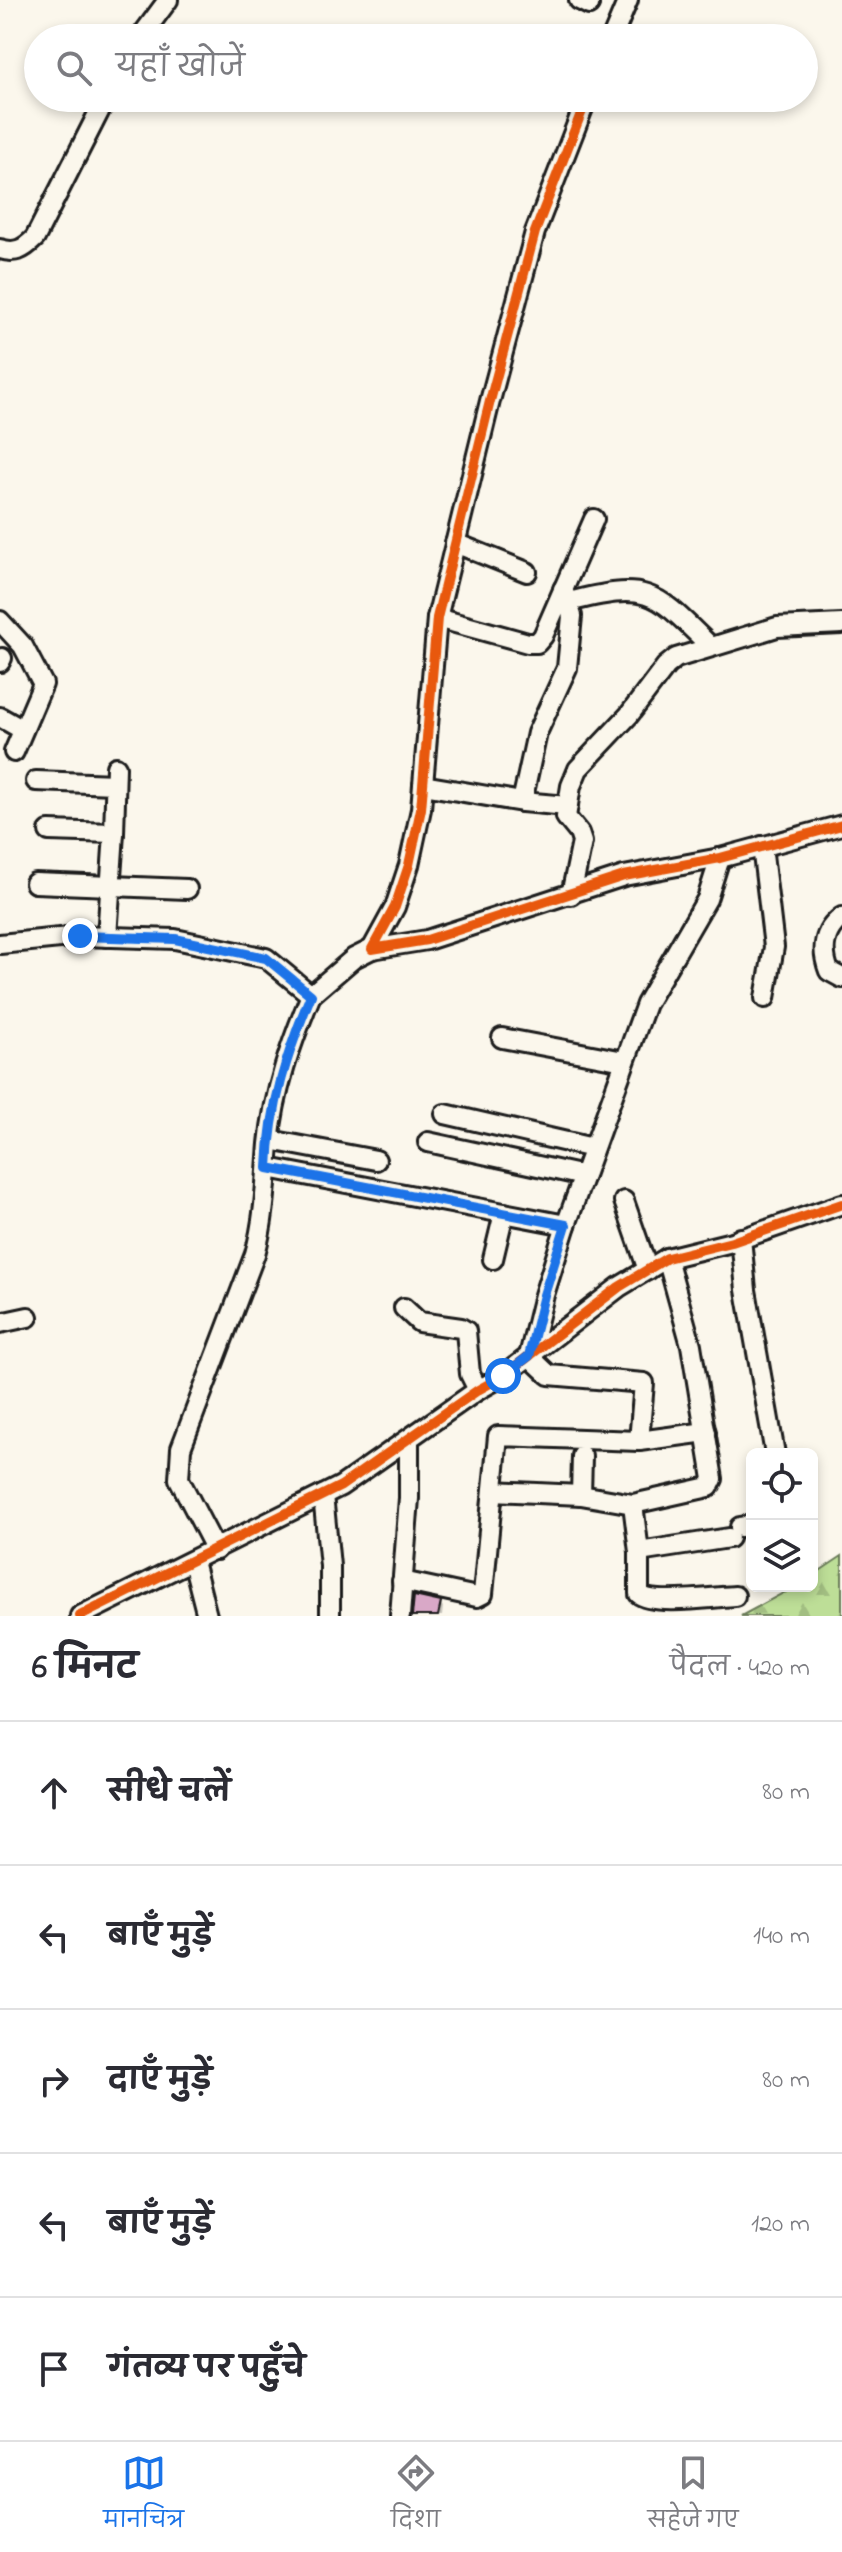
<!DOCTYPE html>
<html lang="hi">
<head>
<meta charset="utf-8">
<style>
	body { margin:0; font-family:"Indie Flower","Playpen Sans Deva",sans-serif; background:#f2f2f3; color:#2b2b33 }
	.controls { position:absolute; right:24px; bottom:24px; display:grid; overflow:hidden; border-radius:12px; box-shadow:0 4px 12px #0003 }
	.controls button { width:72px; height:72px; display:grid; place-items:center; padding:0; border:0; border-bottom:2px solid #e1e1e2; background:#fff; color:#2b2b33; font:40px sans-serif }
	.stop { position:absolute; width:24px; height:24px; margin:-18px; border:6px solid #1a73e8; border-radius:50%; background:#fff }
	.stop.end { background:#1a73e8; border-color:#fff; box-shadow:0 2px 8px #0008 }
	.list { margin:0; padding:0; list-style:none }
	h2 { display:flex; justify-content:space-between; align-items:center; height:104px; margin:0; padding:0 32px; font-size:34px }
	h2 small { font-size:26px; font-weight:400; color:#7c7c81 }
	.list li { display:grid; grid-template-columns:52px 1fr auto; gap:24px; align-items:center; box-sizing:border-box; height:144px; padding:0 32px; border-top:2px solid #e1e1e2 }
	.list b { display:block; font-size:30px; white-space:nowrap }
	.list em { font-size:26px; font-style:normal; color:#7c7c81 }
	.icon { flex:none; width:44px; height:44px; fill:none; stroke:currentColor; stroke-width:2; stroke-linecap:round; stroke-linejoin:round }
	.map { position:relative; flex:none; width:842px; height:1616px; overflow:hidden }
	.search { position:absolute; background:#fff; box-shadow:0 4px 12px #0003; left:24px; right:24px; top:24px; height:88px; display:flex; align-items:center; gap:20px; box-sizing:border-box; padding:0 28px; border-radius:44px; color:#7c7c81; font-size:30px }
	.sheet { height:824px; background:#fff }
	nav { display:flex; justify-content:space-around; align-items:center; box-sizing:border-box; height:112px; border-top:2px solid #e1e1e2; background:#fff; font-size:22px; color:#7c7c81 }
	nav a { display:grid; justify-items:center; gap:4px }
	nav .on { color:#1a73e8 }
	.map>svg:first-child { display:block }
	.forest { fill:url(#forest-firs); stroke:#6c7d5a; stroke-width:2 }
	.shadow { fill:#0003 }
	.building { fill:#d9a8c7; stroke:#1c1c1c; stroke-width:2 }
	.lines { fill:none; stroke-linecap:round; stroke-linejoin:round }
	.minor-casing { stroke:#1c1c1c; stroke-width:24 }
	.minor { stroke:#fbf7ec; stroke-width:18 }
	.cycleway-casing { stroke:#fbf7ec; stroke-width:15 }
	.cycleway { stroke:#e8590c; stroke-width:10 }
	.route { stroke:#1a73e8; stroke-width:10 }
</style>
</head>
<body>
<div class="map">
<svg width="842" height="1616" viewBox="0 0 842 1616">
	<defs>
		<pattern id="forest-firs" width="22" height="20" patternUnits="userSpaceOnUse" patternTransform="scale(2)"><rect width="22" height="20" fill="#bdde97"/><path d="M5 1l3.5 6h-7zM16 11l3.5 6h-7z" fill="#a2be82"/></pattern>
	</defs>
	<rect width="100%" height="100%" fill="#fbf7ec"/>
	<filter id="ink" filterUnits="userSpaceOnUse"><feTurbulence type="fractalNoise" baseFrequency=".0125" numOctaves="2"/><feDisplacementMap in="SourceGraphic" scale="16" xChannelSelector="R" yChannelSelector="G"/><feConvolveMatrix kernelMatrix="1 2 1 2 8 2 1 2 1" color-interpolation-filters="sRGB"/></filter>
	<g filter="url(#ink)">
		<!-- forest -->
		<polygon class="forest" points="842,1556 842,1616 741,1616 796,1586 812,1586 812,1576"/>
		<!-- shadow -->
		<polygon class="shadow" points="440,1603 443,1607 442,1616 414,1616"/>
		<!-- building -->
		<polygon class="building" points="414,1596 441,1602 438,1616 412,1616"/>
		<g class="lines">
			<defs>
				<g id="minor">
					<polyline points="579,0 589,5"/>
					<polyline points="140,38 168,0"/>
					<polyline points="612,38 628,0"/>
					<polyline points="587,98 535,232 490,401 437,618 421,809 409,865 395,907 372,949 427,940 624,876 720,858 842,825"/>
					<path d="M 0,249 C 16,254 24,249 35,238 L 106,98"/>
					<polyline points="455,543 527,572"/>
					<path d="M 569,602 C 650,581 655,592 711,647"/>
					<polyline points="437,618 528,643 537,643 543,636 594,519"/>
					<polyline points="0,621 23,646 43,684 14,752"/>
					<polyline points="0,662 2,658"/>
					<polyline points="0,717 23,730"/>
					<polyline points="36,781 115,784"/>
					<polyline points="423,785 522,802 568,806"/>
					<polyline points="522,802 537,733 567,668 572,616 563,589"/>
					<polyline points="49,831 114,833 107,937"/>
					<polyline points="114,833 116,767"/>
					<polyline points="762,846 774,947 765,998"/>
					<polyline points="35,883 187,889"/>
					<polyline points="571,895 582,842 579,833 566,817 571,786 578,769 629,715 666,666 676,658 777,627 842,624"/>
					<path d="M 842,917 C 823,931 821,950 829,971 L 842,978"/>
					<polyline points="0,944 80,936 175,939 266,958 311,995 354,958 372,949"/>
					<polyline points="502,1038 624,1061"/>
					<polyline points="445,1114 593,1148"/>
					<polyline points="270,1140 376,1160"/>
					<polyline points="428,1142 584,1176"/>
					<polyline points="268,1168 566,1225"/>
					<polyline points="624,1201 648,1270"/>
					<polyline points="741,1238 746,1290 775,1454"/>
					<path d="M 667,1258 L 691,1345 L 713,1479 L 709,1487 L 633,1504 L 639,1552 L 639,1594 C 652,1606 715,1597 735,1596"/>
					<polyline points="493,1259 504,1213"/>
					<polyline points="404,1308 419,1322 461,1328 466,1331 470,1374 478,1390"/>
					<polyline points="0,1323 28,1317"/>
					<polyline points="639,1441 644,1383 549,1375 529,1356 544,1295 566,1225 646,1004 707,899 720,858"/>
					<polyline points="493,1491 581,1495 633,1504"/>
					<polyline points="323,1495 330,1566 330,1616"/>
					<polyline points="581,1495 582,1456"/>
					<polyline points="740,1527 752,1525"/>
					<path d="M 216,1550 L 179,1479 L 181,1448 L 255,1254 C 265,1218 266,1181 269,1144 C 274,1091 291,1043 311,995"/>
					<polyline points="639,1552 729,1538"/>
					<polyline points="193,1561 207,1616"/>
					<polyline points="402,1581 477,1597 483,1594 498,1436 639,1441 706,1432"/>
					<polyline points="80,1616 341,1486 478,1390 503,1376 619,1287 667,1258 732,1242 842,1204"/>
					<polyline points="400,1616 409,1498 409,1440"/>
				</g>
			</defs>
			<!-- minor casing -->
			<use href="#minor" class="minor-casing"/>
			<!-- minor -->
			<use href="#minor" class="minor"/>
			<defs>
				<g id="cycleway">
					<polyline points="587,98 535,232 490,401 437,618 421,809 409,865 395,907 372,949 427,940 624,876 720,858 842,825"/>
					<polyline points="80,1616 341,1486 478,1390 503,1376 619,1287 667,1258 732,1242 842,1204"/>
				</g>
			</defs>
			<!-- cycleway casing -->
			<use href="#cycleway" class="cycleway-casing"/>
			<!-- cycleway -->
			<use href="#cycleway" class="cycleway"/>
		</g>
	</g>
	<g class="lines" filter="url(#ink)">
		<!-- route -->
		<path class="route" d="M 80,936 L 175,939 L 266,958 L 311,995 C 287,1053 270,1105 268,1168 L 566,1225 L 544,1295 L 529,1356 L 503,1376"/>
	</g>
</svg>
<div class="controls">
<button><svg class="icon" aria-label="locate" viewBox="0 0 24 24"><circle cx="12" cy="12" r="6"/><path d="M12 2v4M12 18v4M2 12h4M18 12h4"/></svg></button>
<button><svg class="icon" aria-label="layers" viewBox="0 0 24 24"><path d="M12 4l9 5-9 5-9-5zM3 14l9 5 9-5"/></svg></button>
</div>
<div class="stop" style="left:503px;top:1376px"></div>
<div class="stop end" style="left:80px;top:936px"></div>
<div class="search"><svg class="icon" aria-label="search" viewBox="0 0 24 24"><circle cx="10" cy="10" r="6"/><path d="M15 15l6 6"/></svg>यहाँ खोजें</div>
</div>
<section class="sheet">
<h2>6 मिनट<small>पैदल · 420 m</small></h2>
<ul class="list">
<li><svg class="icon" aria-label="ahead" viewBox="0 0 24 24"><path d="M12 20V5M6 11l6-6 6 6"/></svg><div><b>सीधे चलें</b></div><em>80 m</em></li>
<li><svg class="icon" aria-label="left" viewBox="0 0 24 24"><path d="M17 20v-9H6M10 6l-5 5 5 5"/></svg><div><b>बाएँ मुड़ें</b></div><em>140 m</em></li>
<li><svg class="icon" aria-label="right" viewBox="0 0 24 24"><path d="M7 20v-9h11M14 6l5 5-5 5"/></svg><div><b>दाएँ मुड़ें</b></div><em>80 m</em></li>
<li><svg class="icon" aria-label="left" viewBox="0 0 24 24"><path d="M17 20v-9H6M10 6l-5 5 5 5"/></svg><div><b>बाएँ मुड़ें</b></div><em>120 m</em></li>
<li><svg class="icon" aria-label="arrive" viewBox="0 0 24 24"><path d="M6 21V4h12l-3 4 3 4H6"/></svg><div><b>गंतव्य पर पहुँचे</b></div></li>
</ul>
</section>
<nav>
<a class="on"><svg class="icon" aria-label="map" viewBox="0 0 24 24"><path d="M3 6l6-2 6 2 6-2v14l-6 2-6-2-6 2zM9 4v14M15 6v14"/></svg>मानचित्र</a>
<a><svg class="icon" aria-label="directions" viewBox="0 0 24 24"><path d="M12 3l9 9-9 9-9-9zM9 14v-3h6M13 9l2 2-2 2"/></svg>दिशा</a>
<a><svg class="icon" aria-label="saved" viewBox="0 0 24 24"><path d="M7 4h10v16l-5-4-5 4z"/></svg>सहेजे गए</a>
</nav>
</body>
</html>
